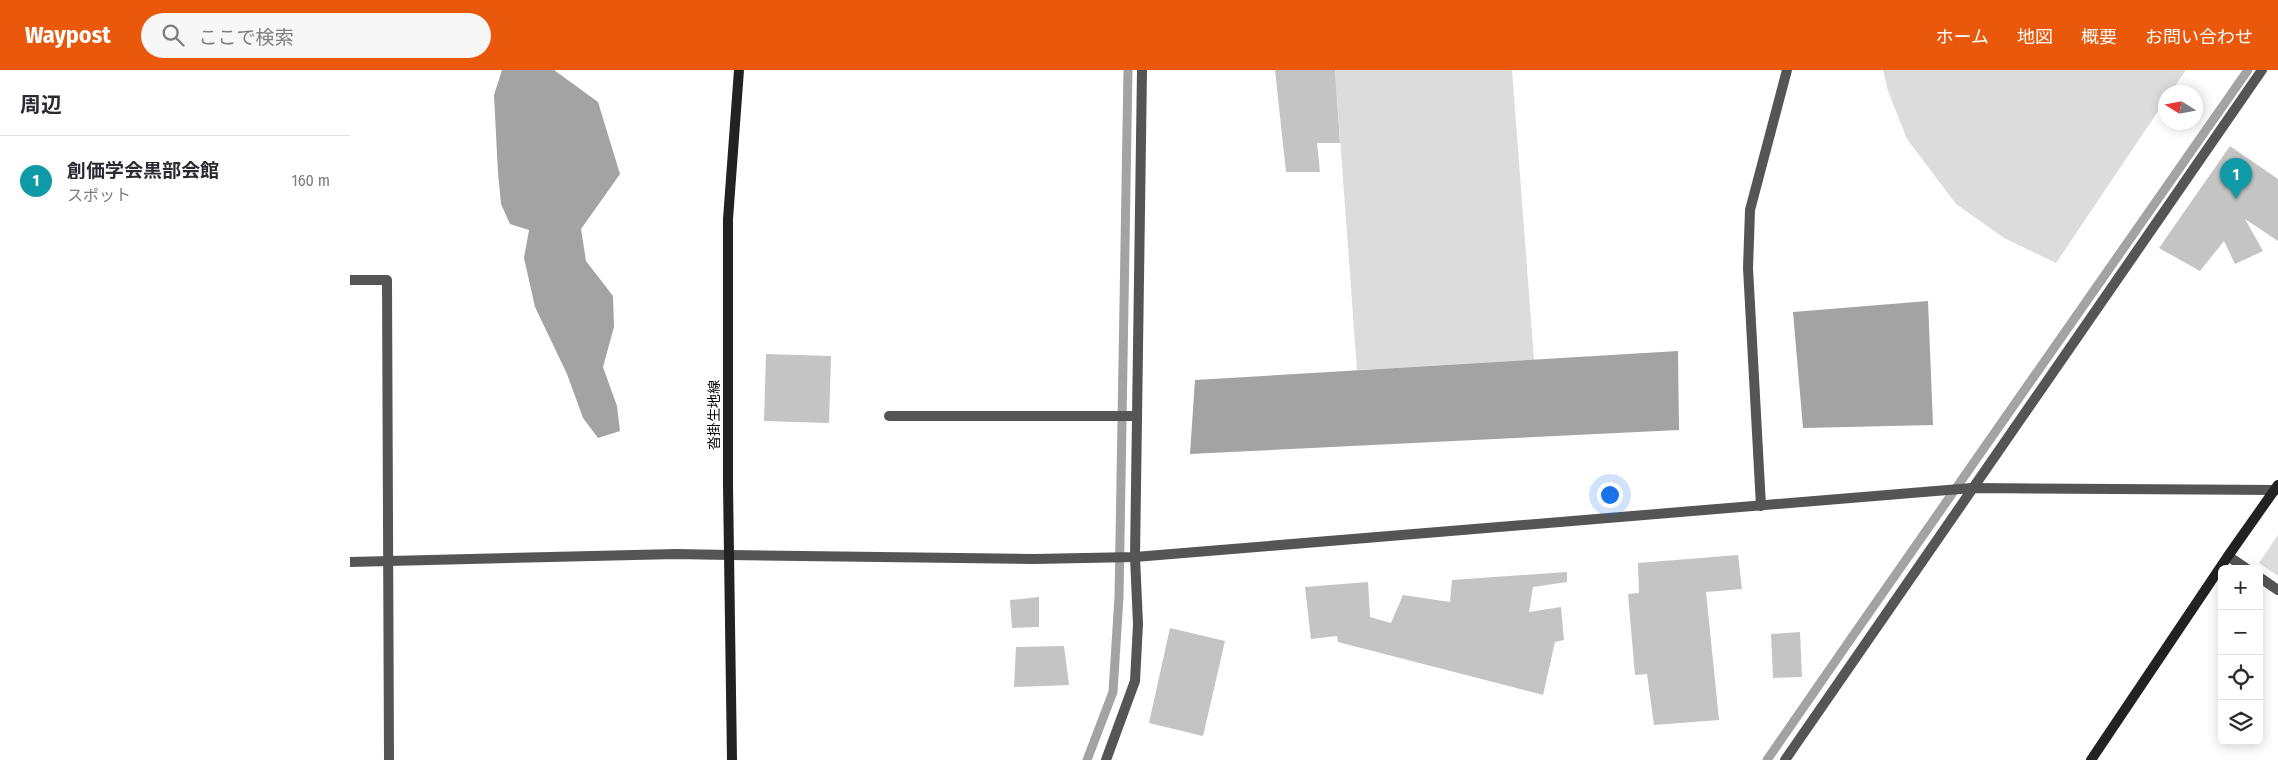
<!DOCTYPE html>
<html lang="ja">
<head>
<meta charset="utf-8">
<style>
	body { margin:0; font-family:"Fira Sans Condensed","Noto Sans JP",sans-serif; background:#f7f7f7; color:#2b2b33 }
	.controls { position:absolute; right:15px; bottom:15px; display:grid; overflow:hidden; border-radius:8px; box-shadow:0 2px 12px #0003 }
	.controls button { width:45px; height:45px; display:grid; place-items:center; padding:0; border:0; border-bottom:1px solid #e1e1e2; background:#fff; color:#2b2b33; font:25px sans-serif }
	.compass { position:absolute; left:1808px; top:15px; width:45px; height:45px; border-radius:50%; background:#fff; box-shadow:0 2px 12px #0003; rotate:281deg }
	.you { position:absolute; left:1259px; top:424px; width:18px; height:18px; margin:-12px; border:4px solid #fff; border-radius:50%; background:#1a73e8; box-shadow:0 0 0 8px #1a73e833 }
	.badge { display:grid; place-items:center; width:32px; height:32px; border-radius:50%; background:#ea580c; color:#fff; font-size:16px; font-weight:700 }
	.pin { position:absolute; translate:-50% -41px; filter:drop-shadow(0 1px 2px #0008) }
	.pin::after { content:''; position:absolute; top:26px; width:18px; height:15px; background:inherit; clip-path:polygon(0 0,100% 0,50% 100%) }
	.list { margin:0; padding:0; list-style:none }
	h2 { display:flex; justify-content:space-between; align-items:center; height:65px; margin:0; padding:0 20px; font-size:21px }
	h2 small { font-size:16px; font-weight:400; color:#7c7c81 }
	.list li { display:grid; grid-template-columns:32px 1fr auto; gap:15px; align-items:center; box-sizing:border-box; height:90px; padding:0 20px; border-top:1px solid #e1e1e2 }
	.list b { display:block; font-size:19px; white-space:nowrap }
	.list p { margin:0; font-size:16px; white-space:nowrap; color:#7c7c81 }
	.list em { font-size:16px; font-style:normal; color:#7c7c81 }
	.icon { flex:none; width:28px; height:28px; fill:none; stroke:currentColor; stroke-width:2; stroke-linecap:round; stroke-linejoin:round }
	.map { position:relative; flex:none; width:1928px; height:690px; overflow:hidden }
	header { display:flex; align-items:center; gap:30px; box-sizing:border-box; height:70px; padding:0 25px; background:#ea580c; color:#fff }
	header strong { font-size:24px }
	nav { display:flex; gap:28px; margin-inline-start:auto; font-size:18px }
	.search { width:350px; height:45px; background:#f7f7f7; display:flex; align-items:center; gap:12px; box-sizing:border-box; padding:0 18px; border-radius:28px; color:#7c7c81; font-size:19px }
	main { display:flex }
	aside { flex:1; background:#fff }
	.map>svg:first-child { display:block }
	.green { fill:#dcdcdc }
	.water { fill:#a3a3a3 }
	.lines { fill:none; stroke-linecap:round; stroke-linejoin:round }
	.stream { stroke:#a3a3a3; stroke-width:9 }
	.building { fill:#c4c4c4 }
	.lane { stroke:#555; stroke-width:10 }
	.street { stroke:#555; stroke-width:10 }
	.secondary { stroke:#222; stroke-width:10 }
	.labels { text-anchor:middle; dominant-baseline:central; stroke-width:5; stroke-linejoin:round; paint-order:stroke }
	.street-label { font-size:14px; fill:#000; stroke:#fff }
</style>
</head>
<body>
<header>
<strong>Waypost</strong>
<div class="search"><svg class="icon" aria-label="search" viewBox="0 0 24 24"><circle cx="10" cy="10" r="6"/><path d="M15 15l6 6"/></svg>ここで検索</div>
<nav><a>ホーム</a><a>地図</a><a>概要</a><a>お問い合わせ</a></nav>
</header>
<main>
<aside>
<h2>周辺<small></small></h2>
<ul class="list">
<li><span class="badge" style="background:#0f9aa8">1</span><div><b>創価学会黒部会館</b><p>スポット</p></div><em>160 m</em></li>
</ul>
</aside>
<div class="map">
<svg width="1928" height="690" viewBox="0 0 1928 690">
	<rect width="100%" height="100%" fill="#fff"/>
	<!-- green -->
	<g class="green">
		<polygon points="985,0 1162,0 1184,290 1007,300"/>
		<polygon points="1533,0 1836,0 1821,22 1816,22 1815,31 1706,193 1654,168 1606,134 1557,69 1538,21"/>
		<polygon points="1928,465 1928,506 1909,493"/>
	</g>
	<!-- water -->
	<g class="water">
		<polygon points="152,0 204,0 248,32 270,104 231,159 236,191 263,226 264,257 253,297 267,336 270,361 248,368 233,348 217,304 185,237 174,188 179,160 160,154 151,134 148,103 144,25"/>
		<polygon points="1578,231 1583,355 1453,358 1443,242"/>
		<polygon points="1328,281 1329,360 840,384 845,310"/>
	</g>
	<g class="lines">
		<!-- stream -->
		<g class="stream">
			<polyline points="737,690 763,622 769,527 778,0"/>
			<path d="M 1417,690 C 1576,459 1738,230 1898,0"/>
		</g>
	</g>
	<!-- building -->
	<g class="building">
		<polygon points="925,0 985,0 990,73 967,73 970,102 936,102"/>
		<polygon points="1880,76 1928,109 1928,171 1895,149 1913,181 1885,194 1874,171 1850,201 1809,178"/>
		<polygon points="416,284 481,286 479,353 414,351"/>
		<polygon points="1388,485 1392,519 1356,522 1369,650 1304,655 1297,604 1285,605 1278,524 1289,523 1288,493"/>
		<polygon points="1217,502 1217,512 1183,517 1179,542 1211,537 1214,570 1205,572 1193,625 988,572 987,566 961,569 955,517 1018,512 1020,547 1041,553 1053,525 1100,532 1102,510"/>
		<polygon points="689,527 689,557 662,558 660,530"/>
		<polygon points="820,558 875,571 853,666 799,653"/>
		<polygon points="1450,562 1452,607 1423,608 1421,564"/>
		<polygon points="714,576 719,615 664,617 666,577"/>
	</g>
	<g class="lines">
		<!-- lane -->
		<g class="lane">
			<polyline points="0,210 37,210 39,690"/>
			<polyline points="539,346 787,346"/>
			<polyline points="0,492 326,484 379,485"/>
		</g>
		<!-- street -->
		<g class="street">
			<polyline points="1411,436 1398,198 1400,140 1437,0"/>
			<polyline points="379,485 684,489 785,487 1622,418 1928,420"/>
			<polyline points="1878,486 1897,499"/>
			<polyline points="1909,507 1928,520"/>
			<polyline points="756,690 785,611 788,554 785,487 792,0"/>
			<polyline points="1435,690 1912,0"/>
		</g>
		<!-- secondary -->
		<g class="secondary">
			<polyline points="382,690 378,415 378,149 389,0"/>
			<polyline points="1741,690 1878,486 1928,415"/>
		</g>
	</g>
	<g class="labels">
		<!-- street labels -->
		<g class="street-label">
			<text transform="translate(364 345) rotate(-90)">沓掛生地線</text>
		</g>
	</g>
</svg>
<div class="controls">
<button>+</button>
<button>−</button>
<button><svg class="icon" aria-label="locate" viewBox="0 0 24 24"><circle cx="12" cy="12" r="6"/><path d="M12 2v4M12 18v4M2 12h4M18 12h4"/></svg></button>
<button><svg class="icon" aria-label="layers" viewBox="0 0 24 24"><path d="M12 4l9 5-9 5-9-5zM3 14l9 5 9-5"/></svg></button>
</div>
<svg class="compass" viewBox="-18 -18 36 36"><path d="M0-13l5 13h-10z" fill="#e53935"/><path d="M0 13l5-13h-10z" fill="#7c7c81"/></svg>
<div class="you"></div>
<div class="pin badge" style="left:1886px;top:129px;background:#0f9aa8">1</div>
</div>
</main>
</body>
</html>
